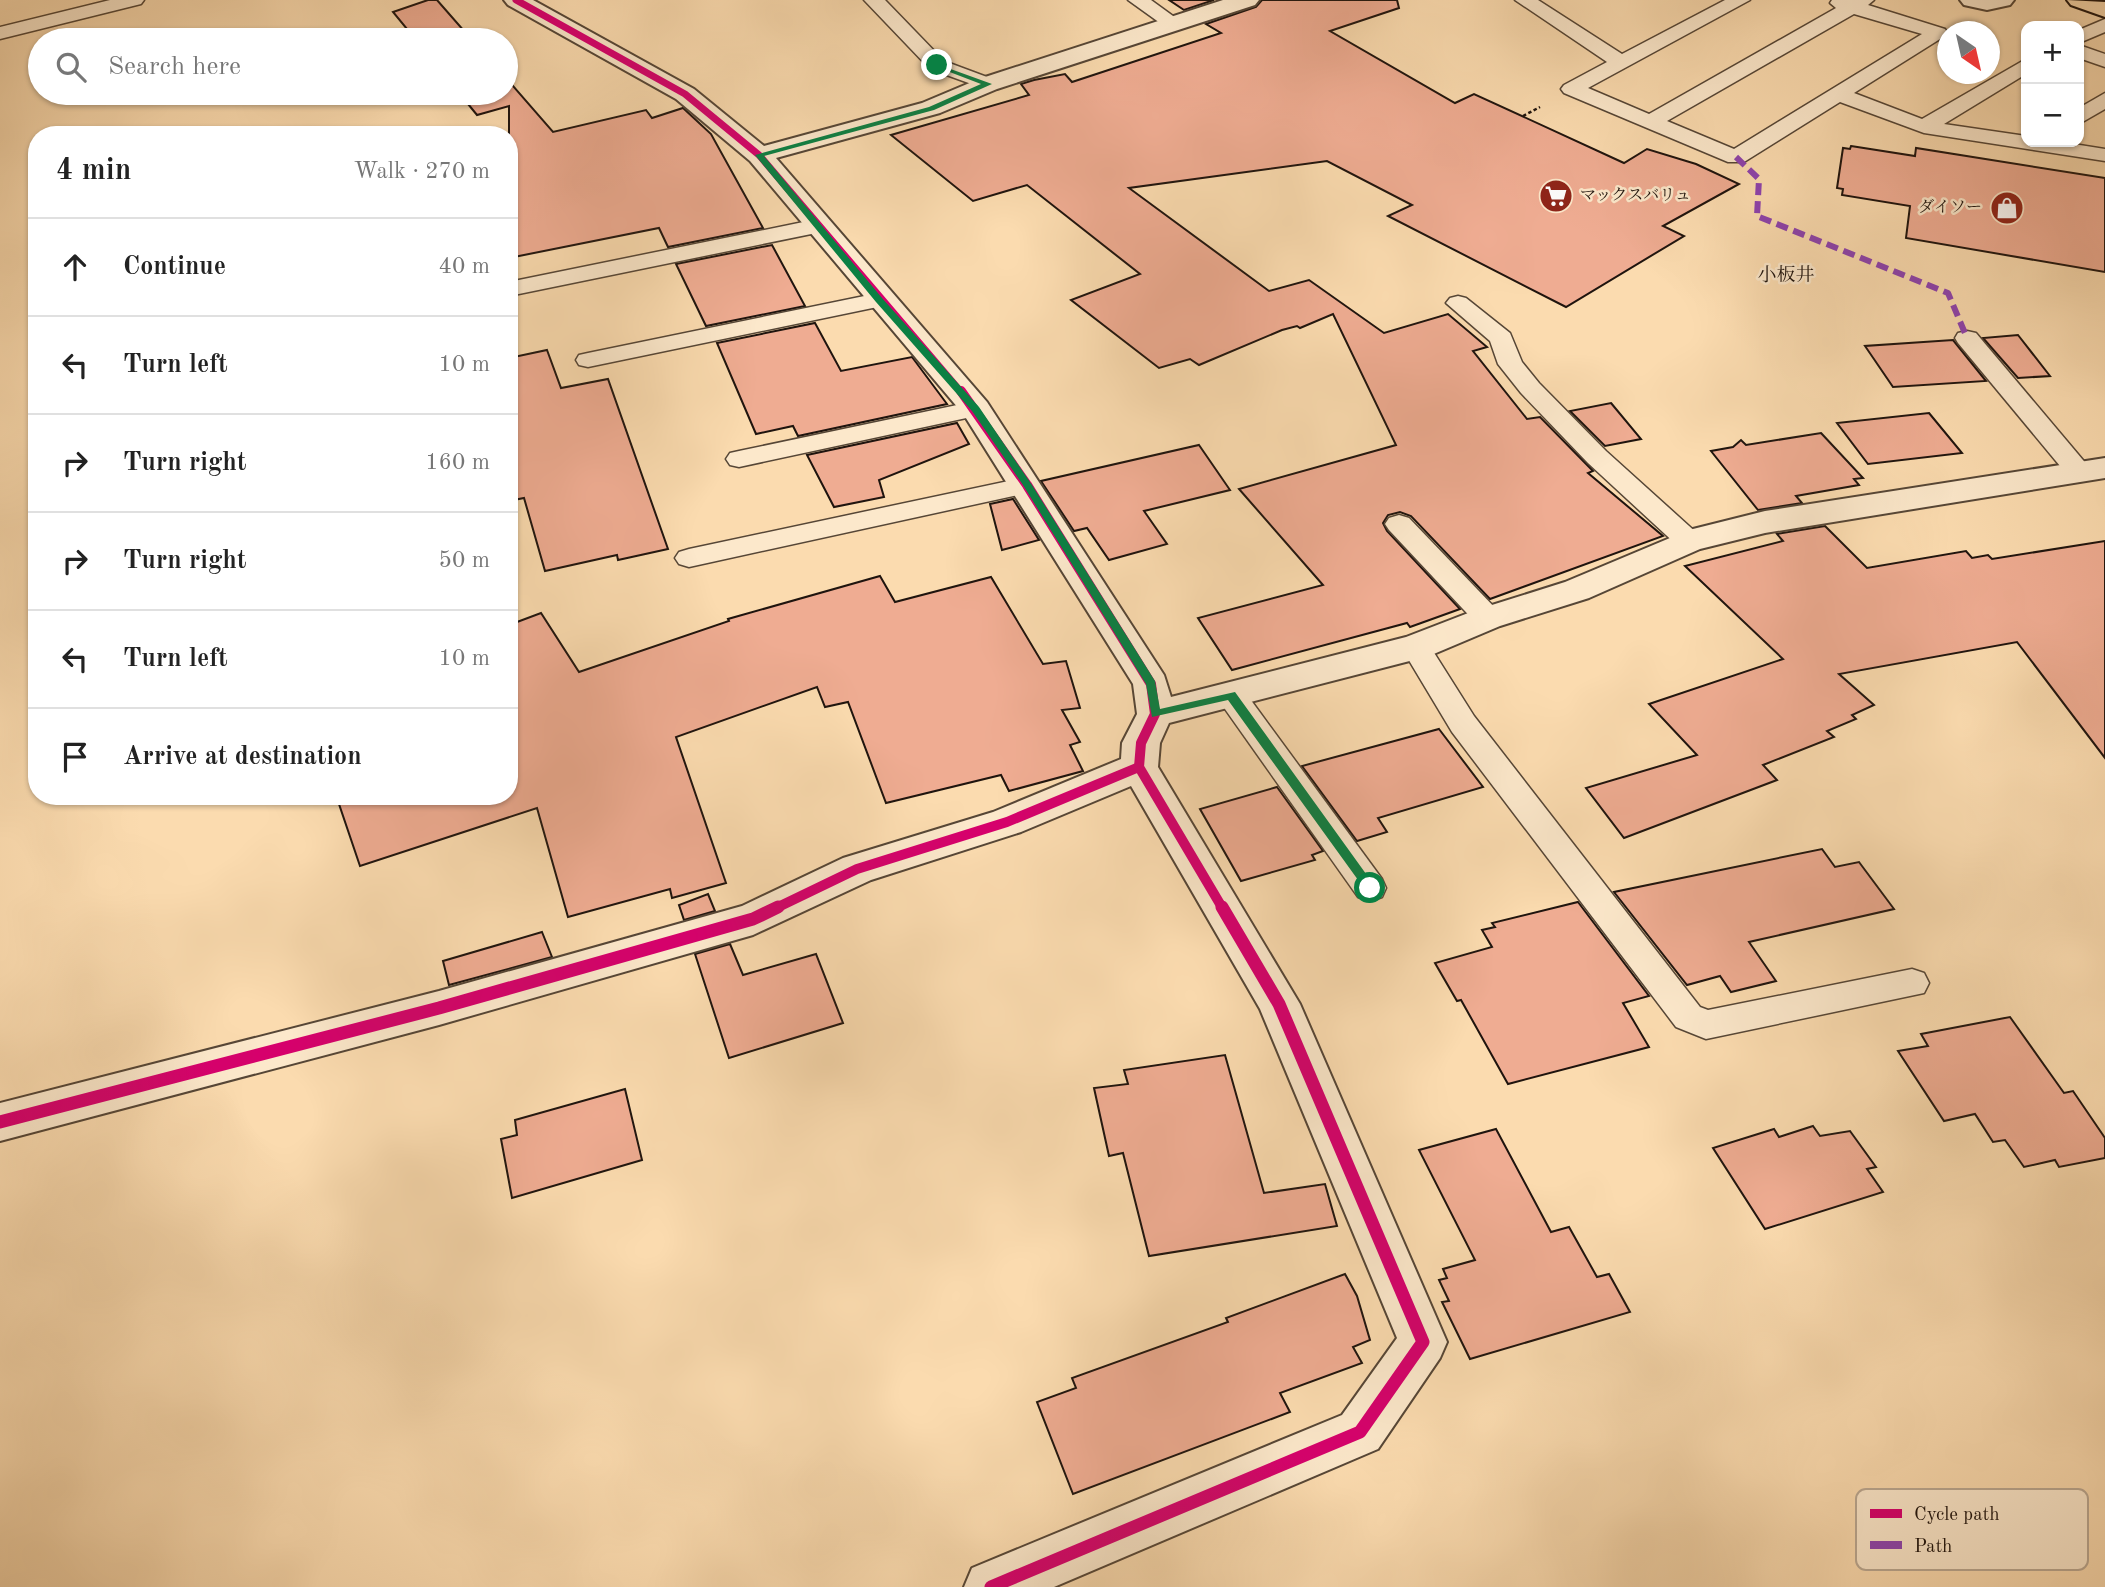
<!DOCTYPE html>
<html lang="en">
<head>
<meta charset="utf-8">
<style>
	body { margin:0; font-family:"Old Standard TT","Noto Serif JP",serif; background:#f2f2f2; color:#222 }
	.controls { position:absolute; right:21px; top:21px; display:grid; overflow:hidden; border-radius:14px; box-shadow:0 2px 5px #0004 }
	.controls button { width:63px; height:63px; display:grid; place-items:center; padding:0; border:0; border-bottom:2px solid #e0e0e0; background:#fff; color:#222; font:35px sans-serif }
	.compass { position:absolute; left:1937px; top:21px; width:63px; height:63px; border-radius:50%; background:#fff; box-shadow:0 2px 5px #0004; rotate:146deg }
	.stop { position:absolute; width:21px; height:21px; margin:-16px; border:5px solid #0b8043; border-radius:50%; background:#fff }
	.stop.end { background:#0b8043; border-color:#fff; box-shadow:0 2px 7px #0008 }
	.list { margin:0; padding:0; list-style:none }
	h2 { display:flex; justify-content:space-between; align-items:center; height:91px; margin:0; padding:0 28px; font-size:30px }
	h2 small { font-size:23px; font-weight:400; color:#767676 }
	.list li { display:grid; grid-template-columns:46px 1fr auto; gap:21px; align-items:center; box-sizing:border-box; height:98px; padding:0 28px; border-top:2px solid #e0e0e0 }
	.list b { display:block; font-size:26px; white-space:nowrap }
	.list em { font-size:23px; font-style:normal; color:#767676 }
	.icon { flex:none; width:38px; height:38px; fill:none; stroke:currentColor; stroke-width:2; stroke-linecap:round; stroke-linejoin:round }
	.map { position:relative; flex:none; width:2105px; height:1587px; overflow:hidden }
	.search { position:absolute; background:#fff; box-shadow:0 2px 5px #0004; left:28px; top:28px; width:490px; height:77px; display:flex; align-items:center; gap:18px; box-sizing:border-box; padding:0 24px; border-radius:38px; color:#767676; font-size:26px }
	.panel { position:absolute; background:#fff; box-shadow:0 2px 5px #0004; left:28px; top:126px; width:490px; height:679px; border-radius:28px }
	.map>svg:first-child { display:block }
	.building { fill:#efac92; stroke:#1f140e; stroke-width:2 }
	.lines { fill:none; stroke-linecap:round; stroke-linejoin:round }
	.service-casing { stroke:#564636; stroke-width:3 }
	.minor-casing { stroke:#564636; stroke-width:4 }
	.primary-casing { stroke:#1f140e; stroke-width:4 }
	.path { stroke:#1f140e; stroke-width:2.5; stroke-dasharray:3.5 2.5; stroke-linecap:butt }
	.service { fill:#fce8cb; fill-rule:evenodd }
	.minor { fill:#fce8cb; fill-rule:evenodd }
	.primary { fill:#fbdbaf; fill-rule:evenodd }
	.quiet { stroke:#8e44ad; stroke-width:6; stroke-dasharray:12 6; stroke-linecap:butt }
	.cycleway-far2-casing { stroke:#fce8cb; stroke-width:10 }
	.cycleway-far1-casing { stroke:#fce8cb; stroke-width:14 }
	.cycleway-casing { stroke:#fce8cb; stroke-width:18 }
	.cycleway-far2 { stroke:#d6006c; stroke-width:7 }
	.cycleway-far1 { stroke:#d6006c; stroke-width:10 }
	.cycleway { stroke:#d6006c; stroke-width:13 }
	.route { fill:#0b8043 }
	.labels { text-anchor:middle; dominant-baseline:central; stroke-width:5; stroke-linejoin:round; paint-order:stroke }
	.far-poi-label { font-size:16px; fill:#1f140e; stroke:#fce8cb; text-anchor:start }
	.far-quarter-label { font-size:19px; fill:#1f140e; stroke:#fce8cb }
	.key { fill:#fce8cb; stroke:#baa892; stroke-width:2 }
	.key-label { font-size:19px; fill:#1f140e }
</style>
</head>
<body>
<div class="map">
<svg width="2105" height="1587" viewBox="0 0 2105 1587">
	<rect width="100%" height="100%" fill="#fbdbaf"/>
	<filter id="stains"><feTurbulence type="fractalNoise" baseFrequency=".00286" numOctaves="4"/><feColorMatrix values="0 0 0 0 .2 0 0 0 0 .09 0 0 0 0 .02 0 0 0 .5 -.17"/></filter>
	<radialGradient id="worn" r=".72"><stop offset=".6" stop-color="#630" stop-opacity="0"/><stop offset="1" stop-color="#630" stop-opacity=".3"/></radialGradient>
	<!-- building -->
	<g class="building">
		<polygon points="428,0 437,0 472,40 416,40 393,12"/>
		<polygon points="1169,0 1214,0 1184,10"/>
		<polygon points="1262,0 1397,0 1399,8 1330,31 1455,103 1474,94 1624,163 1647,149 1696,164 1739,184 1663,226 1684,236 1566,307 1388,216 1412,205 1327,161 1129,188 1269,291 1309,280 1384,333 1448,314 1487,347 1473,351 1527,419 1540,417 1593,471 1588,473 1663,536 1490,599 1411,516 1400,512 1388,515 1383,523 1387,531 1460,609 1410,627 1407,623 1232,670 1198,618 1323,585 1239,489 1396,445 1333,314 1300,328 1297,326 1282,330 1199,365 1190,359 1159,368 1071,300 1140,274 1027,185 973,201 891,135 1029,95 1021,84 1034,80 1065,74 1072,82 1221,33 1206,24 1256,7"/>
		<polygon points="506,78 553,132 646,110 652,118 683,108 711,134 763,228 668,247 659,228 509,258 509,106 477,115 459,93 506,93"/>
		<polygon points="1851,146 1915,156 1916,148 2105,178 2105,272 1906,238 1910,206 1842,195 1843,189 1837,188 1843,148 1850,149"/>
		<polygon points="772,245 805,306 706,326 676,264"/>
		<polygon points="815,323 841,371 912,357 947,404 798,436 793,426 756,434 717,343"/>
		<polygon points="2018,335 2050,376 2018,378 1983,338"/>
		<polygon points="1953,340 1986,381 1893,387 1865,346"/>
		<polygon points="547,350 561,388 608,379 668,549 618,560 617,555 545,571 524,498 509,501 509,358"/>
		<polygon points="1611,403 1641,439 1605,446 1570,411"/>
		<polygon points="1929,413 1962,453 1868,464 1837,423"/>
		<polygon points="957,423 969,444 879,480 884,497 834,507 807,455"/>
		<polygon points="1821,433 1863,478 1854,479 1859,485 1796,496 1802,503 1758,510 1711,451 1733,447 1741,440 1746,445"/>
		<polygon points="1199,445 1230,490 1144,511 1167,544 1109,560 1087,528 1074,531 1041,481"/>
		<polygon points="1013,499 1039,540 1002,550 990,504"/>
		<polygon points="1825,526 1867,568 1966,551 1972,558 1988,555 1992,559 2105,541 2105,758 2017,642 1839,674 1874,705 1852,715 1856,719 1827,731 1834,737 1763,765 1777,780 1624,838 1586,788 1697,755 1649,704 1783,659 1685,566 1783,541 1777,534"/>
		<polygon points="880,576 895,602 991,577 1043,664 1066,661 1080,708 1062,710 1080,742 1070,745 1083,771 1009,791 1001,775 886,803 848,702 825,707 817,687 676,737 726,883 672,898 670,889 568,917 537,808 360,866 339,804 361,796 509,796 509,625 541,613 579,672 729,621 728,619"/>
		<polygon points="1439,729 1483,787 1378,818 1387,832 1357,841 1302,766"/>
		<polygon points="1277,787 1323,851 1312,855 1315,860 1241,881 1200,809"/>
		<polygon points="1822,849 1835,867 1859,862 1894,909 1749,942 1776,981 1731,992 1720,976 1687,985 1614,892"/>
		<polygon points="708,894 715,911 684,920 679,905"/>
		<polygon points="1578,902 1649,996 1623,1003 1649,1047 1508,1084 1461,1000 1457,1001 1435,963 1492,947 1482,930 1495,927 1492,923"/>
		<polygon points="542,932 552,957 449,985 443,961"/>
		<polygon points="730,944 743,975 816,954 843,1023 729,1058 695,954"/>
		<polygon points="2010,1017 2064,1093 2073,1091 2105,1138 2105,1158 2059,1167 2055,1160 2024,1167 2005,1140 1993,1142 1975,1114 1944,1121 1898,1051 1928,1046 1921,1034"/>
		<polygon points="1225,1055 1264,1193 1325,1184 1337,1226 1149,1256 1123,1153 1109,1156 1094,1088 1128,1084 1124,1070"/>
		<polygon points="625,1089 642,1160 512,1198 501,1139 517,1135 515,1120"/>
		<polygon points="1813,1126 1820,1136 1850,1131 1876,1167 1867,1169 1883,1192 1765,1229 1713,1148 1774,1129 1779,1137"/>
		<polygon points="1496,1129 1551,1232 1569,1227 1597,1277 1609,1274 1630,1312 1470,1359 1442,1302 1449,1301 1439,1280 1447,1278 1443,1269 1475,1260 1419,1150"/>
		<polygon points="1345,1274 1357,1296 1370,1340 1353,1347 1362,1363 1280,1393 1290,1412 1073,1494 1037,1402 1076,1388 1072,1378 1228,1322 1226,1318"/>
	</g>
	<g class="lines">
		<defs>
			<g id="service">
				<polygon points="110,0 144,0 141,4 0,39 0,27"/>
				<polygon points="864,0 885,0 944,61 995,80 998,84 988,90 930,69"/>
				<polygon points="1128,0 1151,0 1184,24 1174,30 1167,28"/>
				<path d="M 1515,0 L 1538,0 L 1622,54 L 1725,0 L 1750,0 L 1588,88 L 1649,114 L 1836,8 L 1830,3 L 1832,0 L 1874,0 L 1868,5 L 1945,29 L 1948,34 L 1854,93 L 1922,119 L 2026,59 L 2026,74 L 1944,124 L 2026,136 L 2026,142 L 2061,142 L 2105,149 L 2105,161 L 1924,133 L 1840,102 L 1744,162 L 1728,162 L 1564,93 L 1561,89 L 1564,85 L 1607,62 ZM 1854,14 L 1922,34 L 1734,149 L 1667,121 Z"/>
				<polygon points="2105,19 2105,32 2079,43 2079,30"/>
				<polygon points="2079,45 2105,54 2105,67 2079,58"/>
				<polygon points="2105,93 2105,109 2079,124 2079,108"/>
				<polygon points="818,219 829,226 826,231 509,296 509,282"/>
				<polygon points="879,293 887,295 891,300 887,305 588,367 579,365 576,360 579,355 588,353"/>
				<polygon points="1458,296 1466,298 1510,333 1522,362 1539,383 1606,451 1699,535 1703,541 1699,547 1689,550 1679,547 1588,463 1521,393 1498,364 1490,341 1446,303 1450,298"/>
				<polygon points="1967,331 1976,333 2088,466 2092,472 2088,478 2070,478 1958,343 1955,338 1958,333"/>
				<polygon points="976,401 985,404 989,409 985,414 739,467 730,465 726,459 730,453 739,451"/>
				<polygon points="1027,477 1036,479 1040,485 1036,491 689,567 679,564 675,558 679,552 689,549"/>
				<polygon points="1399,515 1409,518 1498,611 1502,618 1498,625 1488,628 1478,625 1389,530 1385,524 1389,518"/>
				<polygon points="1416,637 1426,640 1474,716 1700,1007 1708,1010 1912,969 1924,973 1929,983 1924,993 1706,1039 1676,1027 1452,732 1401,647 1406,640"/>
				<polygon points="1231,685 1242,688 1382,879 1386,888 1382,897 1370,901 1358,897 1220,702 1216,695 1220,688"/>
			</g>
			<g id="minor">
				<polygon points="504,0 533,0 694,89 764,146 922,103 979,79 1223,0 1259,0 1255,5 997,89 940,113 776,158 987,402 1164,675 1171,697 1406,637 1476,610 1565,582 1689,530 1765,511 2105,458 2105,478 1765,533 1700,549 1589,598 1500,626 1429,656 1169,723 1160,743 1158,767 1300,1004 1447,1342 1440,1358 1378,1449 1054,1587 964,1587 972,1568 1342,1415 1397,1338 1260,1009 1131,786 1021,832 871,880 753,935 439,1025 0,1141 0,1103 439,991 742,906 843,858 993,812 1121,759 1122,743 1137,714 1133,684 964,415 750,161 676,99 508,5"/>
				<polygon points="1960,0 2014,0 2010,5 1987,10 1964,5"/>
			</g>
			<polygon id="primary" points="2067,0 2105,2 2105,17 2071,5"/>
		</defs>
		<!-- service casing -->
		<use href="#service" class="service-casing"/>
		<!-- minor casing -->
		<use href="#minor" class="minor-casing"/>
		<!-- primary casing -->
		<use href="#primary" class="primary-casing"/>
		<!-- path -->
		<polyline class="path" points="1523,116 1540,107"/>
		<!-- service -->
		<use href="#service" class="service"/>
		<!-- minor -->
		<use href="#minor" class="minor"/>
		<!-- primary -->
		<use href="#primary" class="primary"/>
		<!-- quiet -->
		<polyline class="quiet" points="1736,157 1759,179 1757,216 1948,293 1967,338"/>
		<defs>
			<polyline id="cycleway-far2" points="516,0 685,94 759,155 962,393"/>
			<g id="cycleway-far1">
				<polyline points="961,391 1027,485 1151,684 1155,714 1141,743 1139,767 1223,909"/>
				<polyline points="774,909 857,869 1007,822 1139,767"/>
			</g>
			<g id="cycleway">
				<polyline points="0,1122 439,1008 753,919 778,907"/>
				<polyline points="991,1587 1360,1432 1423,1342 1279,1004 1222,907"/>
			</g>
		</defs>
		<!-- cycleway-far2 casing -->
		<use href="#cycleway-far2" class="cycleway-far2-casing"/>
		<!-- cycleway-far1 casing -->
		<use href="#cycleway-far1" class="cycleway-far1-casing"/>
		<!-- cycleway casing -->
		<use href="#cycleway" class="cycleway-casing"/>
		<!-- cycleway-far2 -->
		<use href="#cycleway-far2" class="cycleway-far2"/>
		<!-- cycleway-far1 -->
		<use href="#cycleway-far1" class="cycleway-far1"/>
		<!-- cycleway -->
		<use href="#cycleway" class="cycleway"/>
	</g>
	<!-- route -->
	<polygon class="route" points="934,63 992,84 934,110 764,156 882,298 979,407 1032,485 1155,681 1160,709 1235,692 1374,885 1374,891 1366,891 1228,700 1152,717 1146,684 1023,485 972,411 876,302 755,155 929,107 981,84 934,66"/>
	<!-- icons -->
	<defs>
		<symbol id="supermarket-disc" viewBox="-11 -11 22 22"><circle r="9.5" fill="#8f2418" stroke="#fce8cb"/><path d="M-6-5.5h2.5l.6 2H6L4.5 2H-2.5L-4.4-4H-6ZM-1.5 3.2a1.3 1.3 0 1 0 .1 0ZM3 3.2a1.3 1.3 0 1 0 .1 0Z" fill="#fff"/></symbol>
		<symbol id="shop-disc" viewBox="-11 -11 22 22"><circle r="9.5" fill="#8f2418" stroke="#fce8cb"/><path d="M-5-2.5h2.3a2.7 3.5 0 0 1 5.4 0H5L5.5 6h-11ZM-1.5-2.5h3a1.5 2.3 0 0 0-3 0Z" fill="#fff"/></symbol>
	</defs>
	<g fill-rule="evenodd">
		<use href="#supermarket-disc" x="1537" y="177" width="38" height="38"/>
		<use href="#shop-disc" x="1988" y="189" width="38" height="38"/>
	</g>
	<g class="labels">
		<!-- far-poi labels -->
		<g class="far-poi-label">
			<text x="1580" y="196">マックスバリュ</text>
			<text x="1982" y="208" text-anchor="end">ダイソー</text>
		</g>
		<!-- far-quarter labels -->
		<g class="far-quarter-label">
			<text x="1786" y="276">小板井</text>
		</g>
	</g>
	<!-- legend -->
	<rect x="1856" y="1489" width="232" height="81" rx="10" class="key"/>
	<rect x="1870" y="1509" width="32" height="9" fill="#d6006c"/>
	<rect x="1870" y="1541" width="32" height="8" fill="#8e44ad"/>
	<g class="key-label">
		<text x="1914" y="1520">Cycle path</text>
		<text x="1914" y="1552">Path</text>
	</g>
	<rect width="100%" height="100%" filter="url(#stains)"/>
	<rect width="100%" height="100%" fill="url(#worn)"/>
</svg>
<div class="controls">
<button>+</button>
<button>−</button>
</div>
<svg class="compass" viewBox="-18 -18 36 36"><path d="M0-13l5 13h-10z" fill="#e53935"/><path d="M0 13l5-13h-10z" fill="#767676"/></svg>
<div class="stop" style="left:1370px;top:888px"></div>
<div class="stop end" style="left:937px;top:65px"></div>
<div class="search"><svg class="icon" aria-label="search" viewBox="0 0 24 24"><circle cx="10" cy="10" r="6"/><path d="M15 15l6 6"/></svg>Search here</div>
<section class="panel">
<h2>4 min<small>Walk · 270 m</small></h2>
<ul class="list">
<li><svg class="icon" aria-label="ahead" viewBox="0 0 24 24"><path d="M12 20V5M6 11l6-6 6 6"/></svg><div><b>Continue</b></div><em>40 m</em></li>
<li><svg class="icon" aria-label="left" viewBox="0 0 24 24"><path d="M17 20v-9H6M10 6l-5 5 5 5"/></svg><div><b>Turn left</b></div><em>10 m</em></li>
<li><svg class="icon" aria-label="right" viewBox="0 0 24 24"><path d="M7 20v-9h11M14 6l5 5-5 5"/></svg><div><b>Turn right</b></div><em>160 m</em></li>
<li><svg class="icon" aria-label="right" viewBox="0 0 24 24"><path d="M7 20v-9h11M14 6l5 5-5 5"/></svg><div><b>Turn right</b></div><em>50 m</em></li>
<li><svg class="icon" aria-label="left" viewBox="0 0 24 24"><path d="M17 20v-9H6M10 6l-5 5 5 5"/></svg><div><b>Turn left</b></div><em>10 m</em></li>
<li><svg class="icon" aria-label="arrive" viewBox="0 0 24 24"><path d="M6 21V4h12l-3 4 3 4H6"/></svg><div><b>Arrive at destination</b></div></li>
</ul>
</section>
</div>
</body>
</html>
